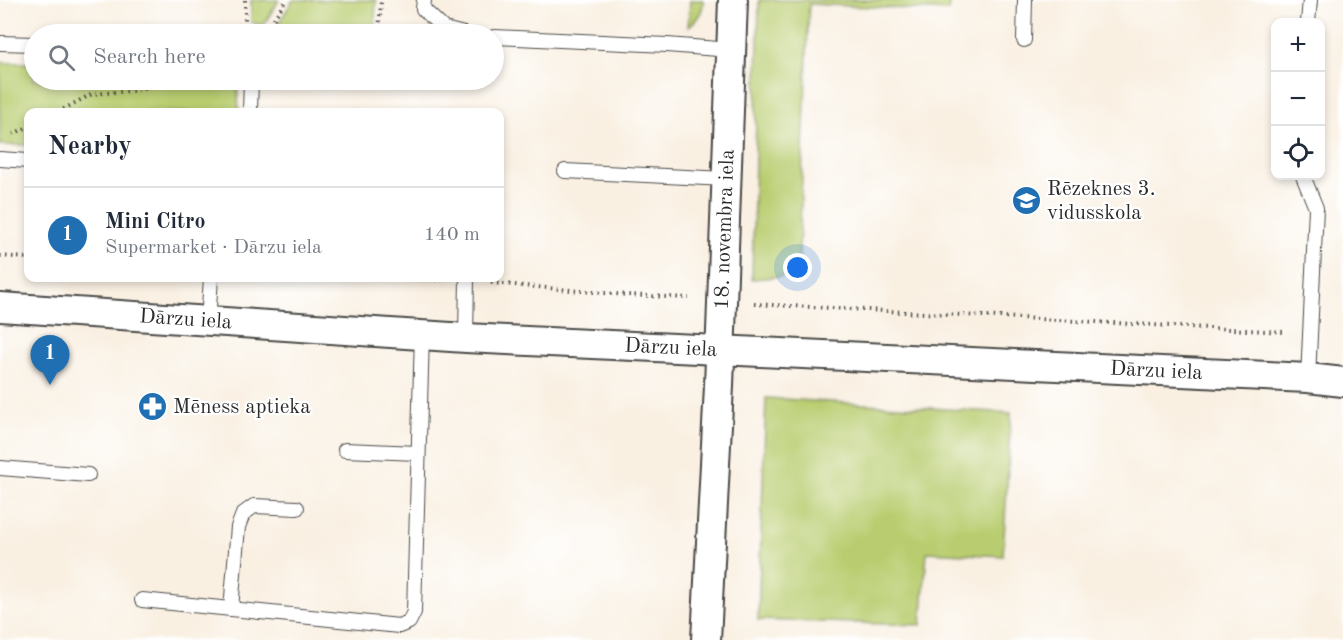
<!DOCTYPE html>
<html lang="en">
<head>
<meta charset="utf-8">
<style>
	body { margin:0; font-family:"Old Standard TT",serif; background:#f2f2f3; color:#1f2937 }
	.controls { position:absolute; right:18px; top:18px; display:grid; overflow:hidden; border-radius:12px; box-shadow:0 3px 9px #0003 }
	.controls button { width:54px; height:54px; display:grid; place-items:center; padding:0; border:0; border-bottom:2px solid #e0e1e3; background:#fff; color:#1f2937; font:30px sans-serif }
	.you { position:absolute; left:798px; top:268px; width:21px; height:21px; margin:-15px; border:4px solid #fff; border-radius:50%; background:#1a73e8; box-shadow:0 0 0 9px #1a73e833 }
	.badge { display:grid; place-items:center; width:39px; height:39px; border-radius:50%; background:#1f6fb2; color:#fff; font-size:20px; font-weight:700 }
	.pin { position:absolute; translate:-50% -50px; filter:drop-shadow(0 2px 3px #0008) }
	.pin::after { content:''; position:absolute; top:32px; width:21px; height:18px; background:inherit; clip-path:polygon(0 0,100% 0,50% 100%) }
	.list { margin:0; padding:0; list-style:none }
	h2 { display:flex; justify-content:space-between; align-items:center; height:78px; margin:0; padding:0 24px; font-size:26px }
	h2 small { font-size:20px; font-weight:400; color:#747a83 }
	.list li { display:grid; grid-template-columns:39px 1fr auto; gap:18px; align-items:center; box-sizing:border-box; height:96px; padding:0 24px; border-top:2px solid #e0e1e3 }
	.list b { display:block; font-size:22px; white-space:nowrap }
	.list p { margin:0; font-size:20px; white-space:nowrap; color:#747a83 }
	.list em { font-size:20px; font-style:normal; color:#747a83 }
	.icon { flex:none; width:33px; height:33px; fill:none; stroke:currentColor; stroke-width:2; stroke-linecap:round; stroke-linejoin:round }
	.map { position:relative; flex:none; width:1343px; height:640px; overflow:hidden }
	.search { position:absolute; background:#fff; box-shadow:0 3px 9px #0003; left:24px; top:24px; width:480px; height:66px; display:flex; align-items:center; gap:15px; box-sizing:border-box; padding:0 21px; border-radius:33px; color:#747a83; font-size:22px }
	.panel { position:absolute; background:#fff; box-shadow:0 3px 9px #0003; left:24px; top:108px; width:480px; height:174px; border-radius:12px }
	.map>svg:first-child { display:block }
	.green { fill:#b9cd70; stroke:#727c4e; stroke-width:1.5 }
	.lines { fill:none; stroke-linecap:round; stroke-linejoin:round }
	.lane-casing { stroke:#4a4946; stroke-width:16 }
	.street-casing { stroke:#4a4946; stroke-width:32 }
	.path { stroke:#4a4946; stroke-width:4; stroke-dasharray:1.5 4.5; stroke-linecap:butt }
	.lane { stroke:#fff; stroke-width:14 }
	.street { stroke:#fff; stroke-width:28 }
	.labels { text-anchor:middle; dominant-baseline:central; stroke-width:4.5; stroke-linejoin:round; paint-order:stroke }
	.poi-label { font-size:21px; fill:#2b2b2b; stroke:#fff; text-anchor:start }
	.street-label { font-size:21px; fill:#2b2b2b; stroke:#fff }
</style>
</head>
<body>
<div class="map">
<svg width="1343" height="640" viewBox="0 0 1343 640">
	<rect width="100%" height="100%" fill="#fff"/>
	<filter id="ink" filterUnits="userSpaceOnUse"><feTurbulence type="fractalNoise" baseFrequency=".0167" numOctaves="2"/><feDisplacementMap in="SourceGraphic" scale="12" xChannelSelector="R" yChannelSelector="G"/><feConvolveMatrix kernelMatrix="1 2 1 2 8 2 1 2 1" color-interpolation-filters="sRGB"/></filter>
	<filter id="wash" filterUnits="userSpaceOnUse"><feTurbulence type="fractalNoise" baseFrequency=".008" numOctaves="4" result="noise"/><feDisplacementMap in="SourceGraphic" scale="24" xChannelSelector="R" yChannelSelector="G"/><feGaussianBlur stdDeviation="1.35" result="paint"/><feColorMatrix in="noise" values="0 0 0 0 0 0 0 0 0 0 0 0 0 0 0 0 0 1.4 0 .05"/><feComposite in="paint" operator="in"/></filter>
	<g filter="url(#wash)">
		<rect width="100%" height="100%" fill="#f9f0e2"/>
		<!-- green -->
		<g class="green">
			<polygon points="251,0 279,0 263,26 251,22"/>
			<polygon points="293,0 376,0 374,34 285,34 275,29"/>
			<path d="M 690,0 L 703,0 C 704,12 697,20 688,27 Z"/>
			<polygon points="759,0 949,0 949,11 809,4 798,275 752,279"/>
			<polygon points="0,63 34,63 34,80 237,80 239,112 28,112 28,145 0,145"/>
			<polygon points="766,398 1011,413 1003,556 927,552 921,625 758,620"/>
		</g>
	</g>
	<g filter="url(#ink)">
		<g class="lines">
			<defs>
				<g id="lane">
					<polyline points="424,0 423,9 444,29 464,34"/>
					<polyline points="1308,22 1310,0"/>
					<polyline points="494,37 667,45 731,50"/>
					<polyline points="1024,40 1025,0"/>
					<polyline points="0,43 34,44"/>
					<polyline points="250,112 251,80"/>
					<polyline points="0,159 28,161"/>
					<polyline points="565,171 726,179"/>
					<polyline points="1303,176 1316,208 1308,378"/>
					<polyline points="208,321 211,278"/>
					<polyline points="466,338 467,278"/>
					<polyline points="345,450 418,453"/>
					<polyline points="0,468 88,475"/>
					<polyline points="142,600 399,626 409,622 414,612 422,335"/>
					<polyline points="231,609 238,527 243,514 254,506 297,508"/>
				</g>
				<g id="street">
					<path id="s1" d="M 0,307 L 466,338 L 1308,378 L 1343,382"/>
					<path id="s2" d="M 706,640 L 719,386 L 733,0"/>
				</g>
			</defs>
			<!-- lane casing -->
			<use href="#lane" class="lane-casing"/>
			<!-- street casing -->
			<use href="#street" class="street-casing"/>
			<!-- path -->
			<g class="path">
				<polyline points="245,0 245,21 248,34"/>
				<polyline points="264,34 286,0"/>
				<polyline points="379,34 381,0"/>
				<polyline points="58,112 92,94 142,90 151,80"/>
				<polyline points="13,134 28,127"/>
				<polyline points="0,256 28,258"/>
				<polyline points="381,278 444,280"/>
				<polyline points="491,283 627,295 689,298"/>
				<polyline points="754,304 1285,332"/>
			</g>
			<!-- lane -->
			<use href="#lane" class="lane"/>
			<!-- street -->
			<use href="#street" class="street"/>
		</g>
	</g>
	<!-- icons -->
	<defs>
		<symbol id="school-disc" viewBox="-11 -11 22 22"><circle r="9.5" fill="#1f6fb2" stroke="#fff"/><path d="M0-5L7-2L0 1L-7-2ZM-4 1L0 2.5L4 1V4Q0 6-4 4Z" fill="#fff"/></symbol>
		<symbol id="pharmacy-disc" viewBox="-11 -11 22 22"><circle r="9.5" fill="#1f6fb2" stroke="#fff"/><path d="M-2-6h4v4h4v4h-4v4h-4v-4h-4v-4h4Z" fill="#fff"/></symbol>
	</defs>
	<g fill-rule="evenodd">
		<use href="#school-disc" x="1010" y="184" width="33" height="33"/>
		<use href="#pharmacy-disc" x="136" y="390" width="33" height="33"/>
	</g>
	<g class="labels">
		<!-- poi labels -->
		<g class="poi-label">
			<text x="1047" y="189">Rēzeknes 3.<tspan x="1047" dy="24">vidusskola</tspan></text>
			<text x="173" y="407">Mēness aptieka</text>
		</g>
		<!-- street labels -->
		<g class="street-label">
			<text stroke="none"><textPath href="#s2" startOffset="411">18. novembra iela</textPath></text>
			<text stroke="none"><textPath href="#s1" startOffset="186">Dārzu iela</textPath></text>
			<text stroke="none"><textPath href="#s1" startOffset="672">Dārzu iela</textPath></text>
			<text stroke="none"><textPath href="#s1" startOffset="1158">Dārzu iela</textPath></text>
		</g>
	</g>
</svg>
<div class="controls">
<button>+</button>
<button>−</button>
<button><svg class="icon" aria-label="locate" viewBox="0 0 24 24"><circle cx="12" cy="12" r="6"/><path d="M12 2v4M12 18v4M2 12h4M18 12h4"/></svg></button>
</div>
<div class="you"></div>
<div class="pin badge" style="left:50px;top:385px">1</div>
<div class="search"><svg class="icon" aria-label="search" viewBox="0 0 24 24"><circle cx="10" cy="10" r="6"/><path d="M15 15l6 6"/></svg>Search here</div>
<section class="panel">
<h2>Nearby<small></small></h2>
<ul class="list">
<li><span class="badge">1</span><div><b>Mini Citro</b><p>Supermarket · Dārzu iela</p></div><em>140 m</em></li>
</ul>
</section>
</div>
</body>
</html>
